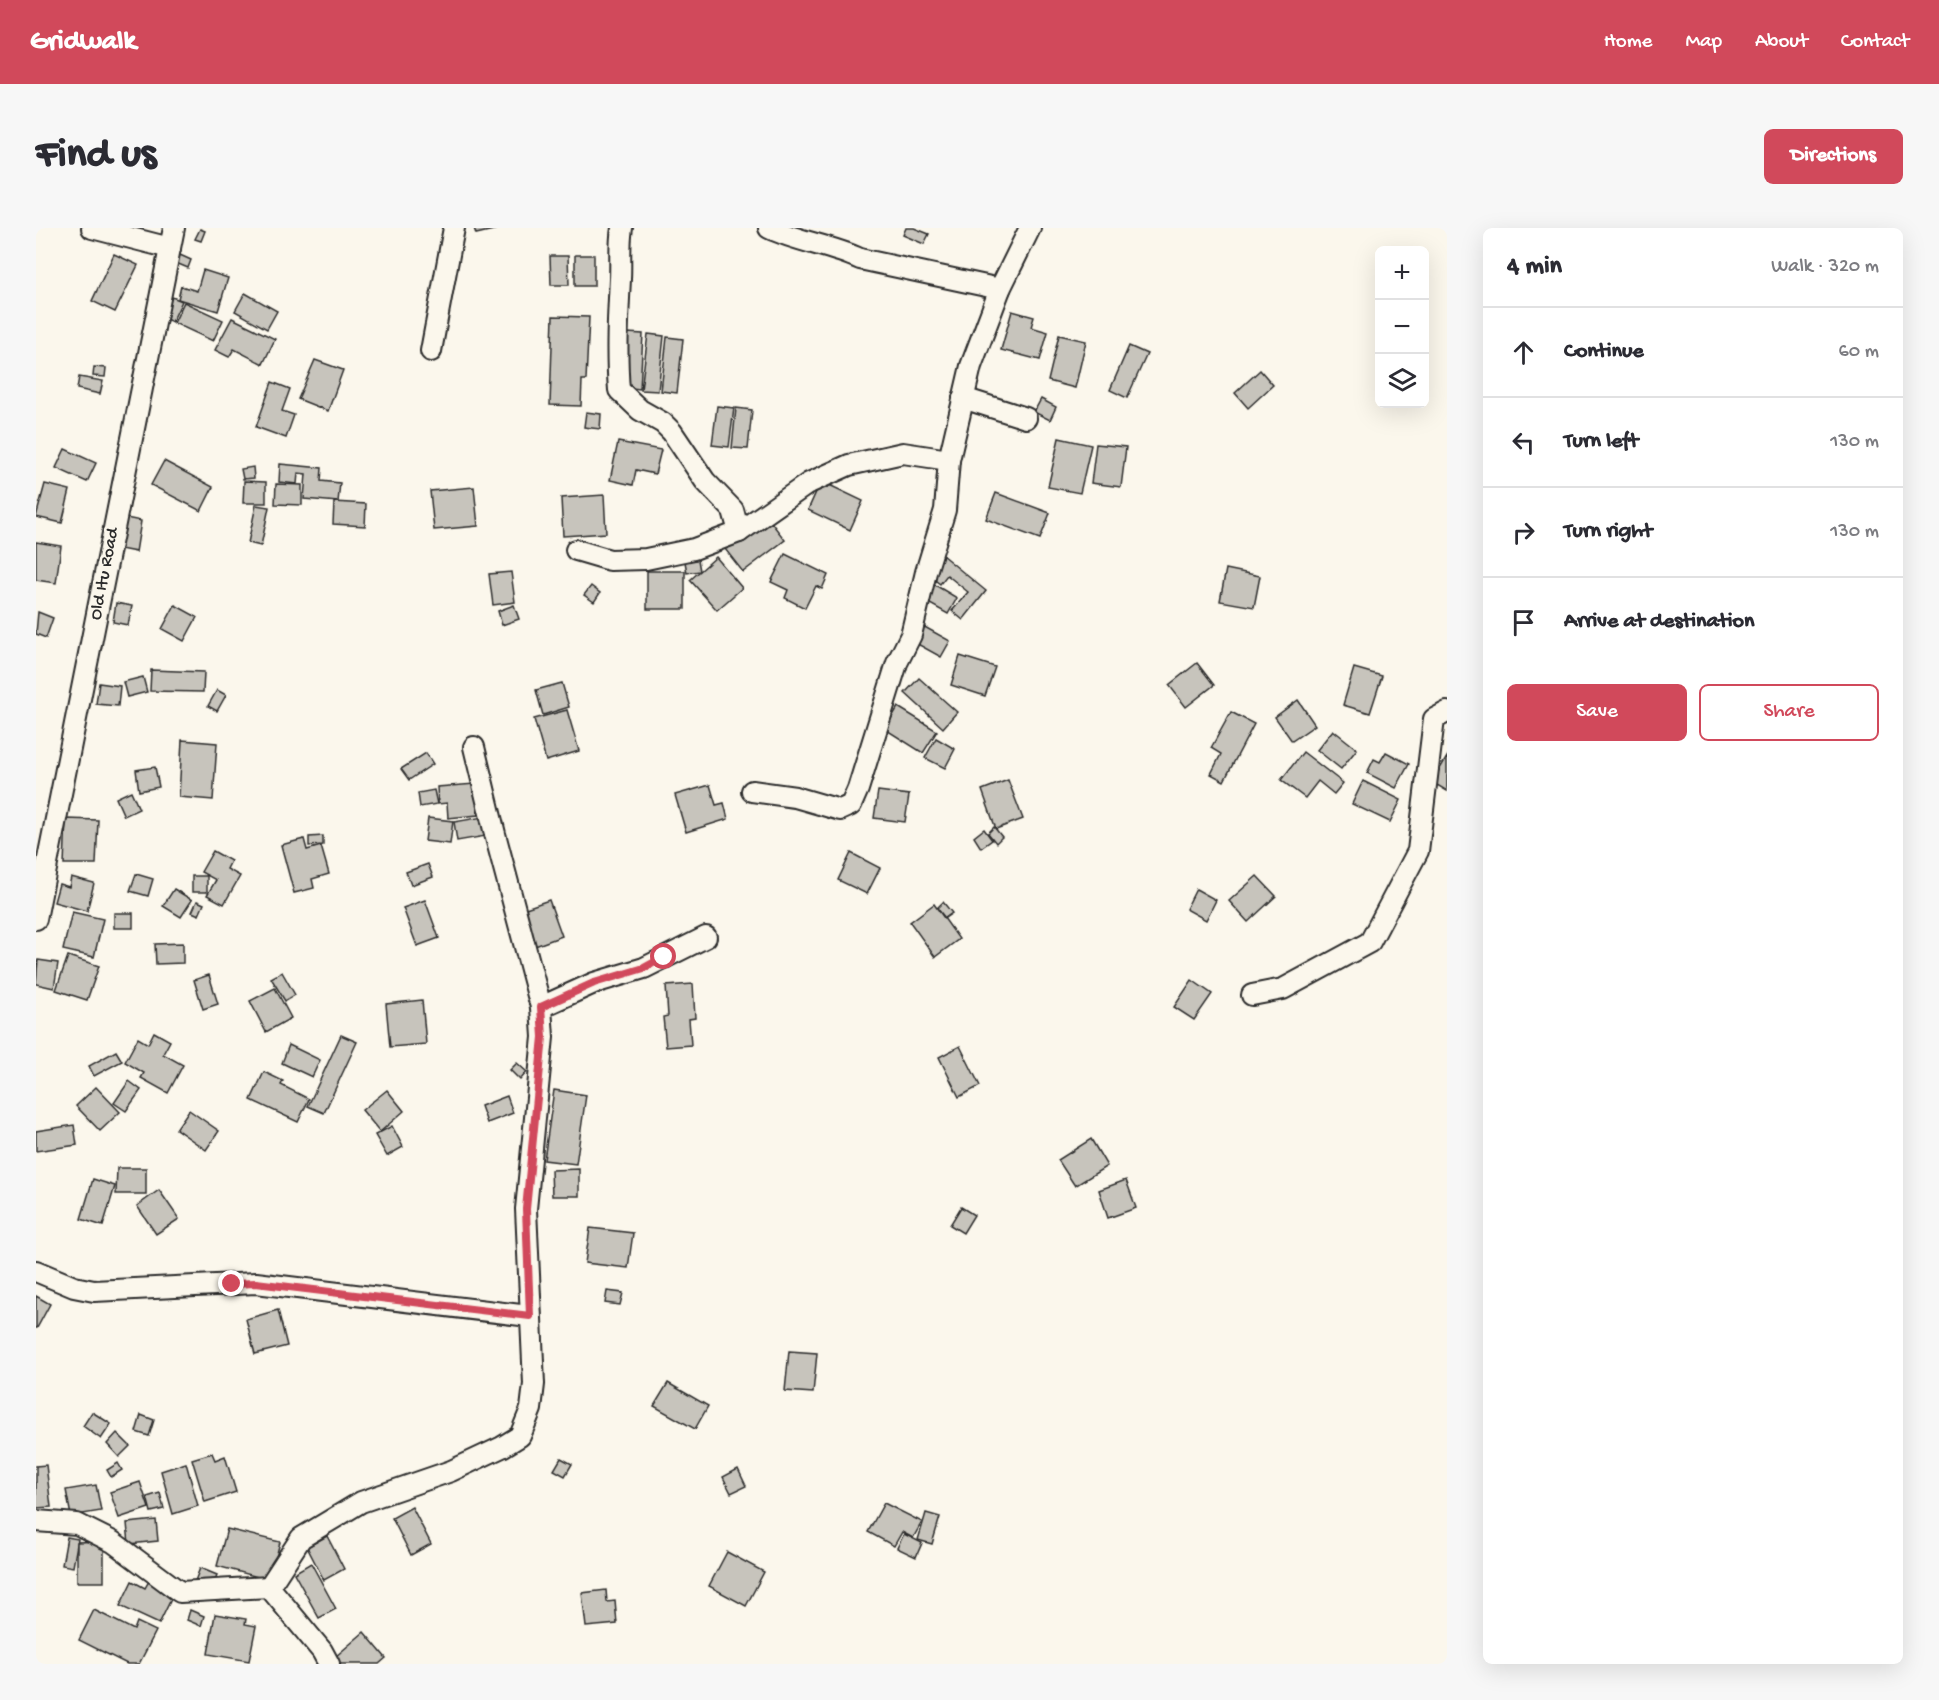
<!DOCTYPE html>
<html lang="en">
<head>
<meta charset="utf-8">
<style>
	body { margin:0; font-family:"Gochi Hand",sans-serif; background:#f7f7f7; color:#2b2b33 }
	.controls { position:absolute; right:18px; top:18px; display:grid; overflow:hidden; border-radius:9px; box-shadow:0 6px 24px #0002 }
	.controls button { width:54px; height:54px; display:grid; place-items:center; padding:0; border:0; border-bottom:2px solid #e1e1e2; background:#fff; color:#2b2b33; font:30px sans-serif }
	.stop { position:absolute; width:18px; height:18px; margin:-14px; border:4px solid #d1495b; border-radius:50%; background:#fff }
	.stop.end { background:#d1495b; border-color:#fff; box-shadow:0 2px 6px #0008 }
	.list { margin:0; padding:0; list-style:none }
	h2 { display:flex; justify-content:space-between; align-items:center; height:78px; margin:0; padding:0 24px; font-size:26px }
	h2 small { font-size:20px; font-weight:400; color:#7c7c81 }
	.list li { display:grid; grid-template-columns:39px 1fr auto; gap:18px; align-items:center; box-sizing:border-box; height:90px; padding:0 24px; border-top:2px solid #e1e1e2 }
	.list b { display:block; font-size:22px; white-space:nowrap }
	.list em { font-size:20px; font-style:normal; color:#7c7c81 }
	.actions { display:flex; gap:12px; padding:18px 24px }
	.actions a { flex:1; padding:14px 0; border:2px solid #d1495b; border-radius:9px; text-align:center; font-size:21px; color:#d1495b }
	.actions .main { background:#d1495b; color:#fff }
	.icon { flex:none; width:33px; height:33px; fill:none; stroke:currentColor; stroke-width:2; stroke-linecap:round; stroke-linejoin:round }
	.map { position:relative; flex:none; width:1411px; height:1436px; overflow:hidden; border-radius:9px }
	header { display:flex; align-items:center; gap:36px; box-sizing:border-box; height:84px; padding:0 30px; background:#d1495b; color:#fff }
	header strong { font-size:28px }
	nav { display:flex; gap:33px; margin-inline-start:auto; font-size:21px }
	.intro { display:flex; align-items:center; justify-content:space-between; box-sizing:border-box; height:144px; padding:0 36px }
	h1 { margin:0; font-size:42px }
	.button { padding:15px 27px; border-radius:9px; background:#d1495b; color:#fff; font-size:21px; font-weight:700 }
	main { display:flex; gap:36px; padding:0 36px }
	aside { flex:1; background:#fff; border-radius:9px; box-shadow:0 6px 24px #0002 }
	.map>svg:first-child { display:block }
	.building { fill:#c7c4bc; stroke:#2b2b2b; stroke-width:1.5 }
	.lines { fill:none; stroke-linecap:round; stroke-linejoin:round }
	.minor-casing { stroke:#2b2b2b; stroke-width:24 }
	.minor { stroke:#fbf7ec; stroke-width:20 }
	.route { stroke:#d1495b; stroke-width:8 }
	.labels { text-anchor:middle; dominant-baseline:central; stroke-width:5; stroke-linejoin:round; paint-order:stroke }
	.street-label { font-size:18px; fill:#2b2b2b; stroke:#fbf7ec }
</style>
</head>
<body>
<header>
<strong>Gridwalk</strong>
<nav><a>Home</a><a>Map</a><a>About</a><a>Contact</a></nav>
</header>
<div class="intro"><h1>Find us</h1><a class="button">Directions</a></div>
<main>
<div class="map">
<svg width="1411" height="1436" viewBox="0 0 1411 1436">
	<rect width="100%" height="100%" fill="#fbf7ec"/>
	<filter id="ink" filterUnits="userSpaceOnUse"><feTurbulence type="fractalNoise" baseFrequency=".0167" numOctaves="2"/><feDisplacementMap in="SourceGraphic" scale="12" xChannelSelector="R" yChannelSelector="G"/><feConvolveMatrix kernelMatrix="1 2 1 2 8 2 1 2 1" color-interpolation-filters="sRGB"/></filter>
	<g filter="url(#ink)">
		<!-- building -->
		<g class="building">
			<polygon points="438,0 466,0 440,6"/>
			<polygon points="870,0 878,0 893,6 888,16 867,7"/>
			<polygon points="164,1 169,3 165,13 159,11"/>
			<polygon points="78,26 102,37 79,84 56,73"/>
			<polygon points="144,27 155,32 152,40 140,35"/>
			<rect x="539" y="27" width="19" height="31"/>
			<polygon points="514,28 532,28 533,57 515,57"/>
			<polygon points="167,42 192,50 182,83 142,71 145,58 161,63"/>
			<polygon points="209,65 241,83 231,101 199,83"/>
			<polygon points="136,69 146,73 136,94 126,89"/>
			<polygon points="148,74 187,92 177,113 138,95"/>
			<polygon points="976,83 998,89 995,99 1012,104 1004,132 965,122"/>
			<polygon points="517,88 553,89 550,152 546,152 545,178 514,177"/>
			<polygon points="196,90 239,111 227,136 198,121 193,129 179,122"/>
			<polygon points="591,105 607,106 604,161 587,159"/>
			<polygon points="612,106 628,108 622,163 605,162"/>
			<polygon points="1023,107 1050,113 1039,160 1012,153"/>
			<polygon points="631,109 647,111 641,165 625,163"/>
			<polygon points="1093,118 1111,126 1091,170 1074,162"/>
			<polygon points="279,132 307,142 292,183 262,171"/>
			<polygon points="58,139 70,140 69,149 57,148"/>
			<polygon points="1224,142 1237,157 1212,180 1199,165"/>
			<polygon points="43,149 67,153 64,166 41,161"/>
			<polygon points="236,154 254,161 246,183 258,187 250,210 220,199"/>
			<polygon points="1005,171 1020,179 1014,192 998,184"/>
			<polygon points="681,178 698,180 693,219 676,217"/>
			<polygon points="700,180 716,182 712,221 696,220"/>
			<polygon points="550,184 565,186 564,201 548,199"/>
			<polygon points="1023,210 1055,217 1044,265 1012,259"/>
			<polygon points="582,214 625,222 619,246 600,242 597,257 574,252"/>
			<polygon points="1060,216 1090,219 1085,259 1055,255"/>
			<polygon points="29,221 60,235 51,254 20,240"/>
			<polygon points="128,233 177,259 165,283 115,257"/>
			<polygon points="244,236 286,240 285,253 304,255 302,274 268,271 270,246 262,245 261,256 243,254"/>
			<polygon points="217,239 218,250 207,251 205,241"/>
			<polygon points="208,253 230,254 230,275 207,275"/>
			<polygon points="785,253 827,273 814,302 772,282"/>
			<polygon points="9,256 34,262 26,295 0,289"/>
			<polygon points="240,256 266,257 266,277 239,276"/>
			<polygon points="438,259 442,298 398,302 394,263"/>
			<polygon points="960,265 1014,285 1004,311 950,291"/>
			<polygon points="568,267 570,305 527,308 525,270"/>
			<polygon points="298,274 330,276 329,298 297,296"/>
			<polygon points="220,277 233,279 225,318 212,315"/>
			<polygon points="731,289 749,312 707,344 689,321"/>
			<polygon points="90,290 105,293 100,324 84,321"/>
			<polygon points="0,314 25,318 20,355 0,352"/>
			<polygon points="661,326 664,343 651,345 648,328"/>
			<polygon points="749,326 792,347 786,361 780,358 769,380 749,370 752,362 735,354"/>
			<polygon points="906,327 950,363 927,392 916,383 932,364 911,347 904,356 891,346"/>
			<polygon points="680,329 706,360 681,382 654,352"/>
			<polygon points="1190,341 1224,348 1218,379 1184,373"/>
			<rect x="611" y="343" width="38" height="38"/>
			<polygon points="475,344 479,374 457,377 453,346"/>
			<polygon points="894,354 921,370 912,386 885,371"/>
			<polygon points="555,358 564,365 558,374 548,367"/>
			<polygon points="80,375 96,378 92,397 77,394"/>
			<polygon points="139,377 161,389 148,413 126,401"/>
			<polygon points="478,377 483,391 466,397 462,383"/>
			<polygon points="2,384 17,390 10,410 0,406"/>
			<polygon points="885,397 914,413 905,429 876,413"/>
			<polygon points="924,428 959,439 949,468 915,457"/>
			<polygon points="1161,435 1178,457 1150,479 1133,457"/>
			<polygon points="1318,440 1346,448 1334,485 1307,477"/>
			<polygon points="115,442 168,444 167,464 114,463"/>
			<polygon points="107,449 111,464 91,469 87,454"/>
			<polygon points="883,450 921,484 907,500 869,465"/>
			<polygon points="63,455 84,458 82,478 60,476"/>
			<polygon points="526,455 533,479 507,487 500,462"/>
			<polygon points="181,462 190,467 181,483 172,478"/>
			<polygon points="1262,472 1279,497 1256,513 1239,489"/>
			<polygon points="862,479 901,503 887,525 849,501"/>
			<polygon points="531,482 543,523 510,533 498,491"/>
			<polygon points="1195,484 1218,496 1188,553 1175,546 1185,526 1175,520"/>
			<polygon points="1297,502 1321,521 1305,541 1281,522"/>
			<polygon points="900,510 919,521 909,540 889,530"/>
			<polygon points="146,512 181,515 177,572 143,569"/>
			<polygon points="1267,524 1307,555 1298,566 1282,553 1269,570 1245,552"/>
			<polygon points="1350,524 1373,536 1360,560 1331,545 1338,531 1344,534"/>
			<polygon points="390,525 397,536 373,552 365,541"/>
			<polygon points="1411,529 1411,563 1396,554"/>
			<polygon points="119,539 123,559 103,563 100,542"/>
			<polygon points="972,552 987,591 960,601 946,562"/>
			<polygon points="1327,553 1365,572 1354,594 1316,576"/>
			<polygon points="439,556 442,587 412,590 411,575 402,576 401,559"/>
			<polygon points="674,557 680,577 688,575 692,591 650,604 639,567"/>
			<polygon points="398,562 401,576 384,579 382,565"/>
			<polygon points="95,563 103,581 88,588 80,570"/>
			<polygon points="842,563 873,567 869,594 838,590"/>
			<polygon points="447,589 450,608 421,613 418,594"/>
			<polygon points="392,590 417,593 414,616 389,613"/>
			<polygon points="30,591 62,592 60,636 28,636"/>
			<polygon points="958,599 966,609 960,615 952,605"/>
			<polygon points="948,601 956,612 945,620 938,609"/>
			<polygon points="287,608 287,617 273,618 273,609"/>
			<polygon points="268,611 271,622 285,618 293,646 276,651 278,660 258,665 245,617"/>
			<polygon points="177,623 195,633 191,641 204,648 188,676 171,667 180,652 165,644"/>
			<polygon points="815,625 844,640 831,666 802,652"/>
			<polygon points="392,636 397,649 375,657 370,644"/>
			<polygon points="100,646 117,651 112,668 94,663"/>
			<rect x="156" y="648" width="15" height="16"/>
			<polygon points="1221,648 1240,668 1212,694 1193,673"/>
			<polygon points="35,649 58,655 51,683 18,674 23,656 33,659"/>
			<polygon points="138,661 156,672 145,689 127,678"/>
			<polygon points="1160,661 1180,672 1170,692 1150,681"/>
			<polygon points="389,672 403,710 381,718 367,680"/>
			<polygon points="513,672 526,708 499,718 487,681"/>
			<polygon points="161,673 168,676 163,687 156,684"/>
			<polygon points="907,674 916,685 909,690 901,680"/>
			<polygon points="898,676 923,711 899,729 874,694"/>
			<polygon points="36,684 67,691 58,729 27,722"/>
			<rect x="78" y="685" width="19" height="15"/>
			<polygon points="147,715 147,735 120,736 119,716"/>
			<polygon points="32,728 63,738 51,772 20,762"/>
			<polygon points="2,732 22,735 18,760 0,756"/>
			<polygon points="246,744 259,767 249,773 235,750"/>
			<polygon points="173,747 182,776 167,781 158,752"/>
			<polygon points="1156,752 1176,766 1158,792 1138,779"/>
			<polygon points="657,756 659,790 653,791 655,817 630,819 627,789 632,788 630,758"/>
			<polygon points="239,760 255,790 230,804 214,773"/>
			<polygon points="386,772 390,816 354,819 350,776"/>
			<polygon points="118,804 134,813 127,826 147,837 132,865 105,850 108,845 89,834 102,810 112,816"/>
			<polygon points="305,807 321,814 288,885 272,878"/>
			<polygon points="253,817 284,832 276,849 246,835"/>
			<polygon points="924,818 944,858 923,869 903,829"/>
			<polygon points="80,823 86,833 58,848 53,838"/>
			<polygon points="481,835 491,844 484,852 474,842"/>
			<polygon points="228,844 247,853 245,857 273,871 262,894 215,872"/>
			<polygon points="93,853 105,862 90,883 78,875"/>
			<polygon points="60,859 84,884 64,903 40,878"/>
			<polygon points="351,862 368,883 344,904 326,882"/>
			<polygon points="518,862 550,867 540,936 508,932"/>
			<polygon points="471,868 477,885 451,895 445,878"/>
			<polygon points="153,882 183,903 170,922 140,901"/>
			<polygon points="38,897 41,917 0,923 0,903"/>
			<polygon points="356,898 367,919 351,928 339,907"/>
			<polygon points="1055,911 1071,938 1039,958 1022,932"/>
			<polygon points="81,940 110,940 110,966 80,966"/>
			<polygon points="543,941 543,968 516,968 515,942"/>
			<polygon points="57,951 79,958 67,998 45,991"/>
			<polygon points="1090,952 1100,980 1072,990 1063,962"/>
			<polygon points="123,962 143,991 120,1006 101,978"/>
			<polygon points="925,979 938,987 927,1005 914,997"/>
			<polygon points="554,1000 597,1005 592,1040 549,1035"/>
			<polygon points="571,1063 587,1065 584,1077 569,1075"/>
			<polygon points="0,1068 14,1076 1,1100 0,1100"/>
			<polygon points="242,1082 251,1118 219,1126 210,1091"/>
			<polygon points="753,1123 781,1125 777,1165 749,1163"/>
			<polygon points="632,1155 672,1178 659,1201 618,1178"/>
			<polygon points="56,1184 75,1196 65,1211 47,1198"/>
			<polygon points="105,1187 118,1192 113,1208 100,1204"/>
			<polygon points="81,1205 94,1218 83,1229 71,1216"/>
			<polygon points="176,1225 179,1232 189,1228 200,1264 169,1274 156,1231"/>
			<polygon points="525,1230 536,1236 529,1248 518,1242"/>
			<polygon points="82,1235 86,1242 75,1249 71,1242"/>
			<polygon points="150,1235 162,1278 137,1286 125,1243"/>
			<polygon points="10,1237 15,1279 0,1280 0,1238"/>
			<polygon points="702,1241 710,1258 695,1265 687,1249"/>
			<polygon points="104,1254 113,1280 83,1290 74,1264"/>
			<polygon points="60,1257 65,1283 35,1288 30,1262"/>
			<polygon points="124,1265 128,1281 115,1284 111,1269"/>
			<polygon points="848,1275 886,1294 877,1310 866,1304 858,1318 832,1304"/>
			<polygon points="376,1279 395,1316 375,1327 356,1290"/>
			<polygon points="890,1285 904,1289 896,1316 882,1312"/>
			<polygon points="120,1292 122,1313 93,1316 91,1295"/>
			<polygon points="191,1301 244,1314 234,1352 181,1338"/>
			<polygon points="868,1306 886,1315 880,1329 861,1320"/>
			<polygon points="291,1308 308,1341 288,1352 271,1319"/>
			<polygon points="31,1309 42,1311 37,1339 26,1337"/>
			<polygon points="68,1313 68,1354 41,1354 41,1314"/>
			<polygon points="691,1324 728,1344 710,1378 673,1358"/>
			<polygon points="275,1335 300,1381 283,1390 258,1345"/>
			<polygon points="164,1340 181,1347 175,1360 159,1353"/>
			<polygon points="96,1353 109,1360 113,1353 138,1365 123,1396 84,1378"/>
			<polygon points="570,1362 571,1374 579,1373 581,1396 550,1399 546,1365"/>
			<polygon points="58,1382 98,1402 101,1394 120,1403 103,1436 91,1436 43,1412"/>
			<polygon points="154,1382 168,1388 165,1398 151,1392"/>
			<polygon points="179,1386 210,1391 209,1396 220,1398 213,1433 172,1426"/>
			<polygon points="328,1404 350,1430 343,1436 305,1436 299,1429"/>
		</g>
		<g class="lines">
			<defs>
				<g id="minor">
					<polyline points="56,0 134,20"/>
					<path d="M 586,0 C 583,17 585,34 584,51 C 582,88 580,124 583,162 L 604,182 L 627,195 L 636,204 L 669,253 L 697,282 L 703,304"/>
					<path d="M 733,0 C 762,14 794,17 824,31 L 964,61"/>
					<polyline points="395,123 418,0"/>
					<polyline points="927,170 990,190"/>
					<polyline points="540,322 574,332 610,331 658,321 703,304 773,255 813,237 867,225 913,232"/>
					<polyline points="716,563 759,569 804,582 815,577 822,561 861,435 875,407 890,344 909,282 913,232 935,138 964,61 994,0"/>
					<polyline points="0,691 138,0"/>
					<polyline points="1216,767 1247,761 1334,714 1382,623 1398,491 1411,484"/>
					<polyline points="505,779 558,755 608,740 670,709"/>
					<polyline points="0,1043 38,1059 58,1063 220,1055 493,1088"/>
					<polyline points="0,1293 41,1296 77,1314 144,1364 233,1359"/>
					<polyline points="233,1359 265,1310 325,1274 415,1243 466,1219 484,1208 495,1181 498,1156 490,981 507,809 505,779 459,606 438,519"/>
					<polyline points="233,1359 286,1423 293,1436"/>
				</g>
			</defs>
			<!-- minor casing -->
			<use href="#minor" class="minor-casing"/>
			<!-- minor -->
			<use href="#minor" class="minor"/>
		</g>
	</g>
	<g class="lines" filter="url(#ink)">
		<!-- route -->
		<polyline class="route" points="196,1056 220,1055 494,1088 490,981 507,809 505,779 558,755 608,740 628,729"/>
	</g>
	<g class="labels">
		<!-- street labels -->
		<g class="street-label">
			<text transform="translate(69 346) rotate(-79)">Old Itu Road</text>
		</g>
	</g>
</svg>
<div class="controls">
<button>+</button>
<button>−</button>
<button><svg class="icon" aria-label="layers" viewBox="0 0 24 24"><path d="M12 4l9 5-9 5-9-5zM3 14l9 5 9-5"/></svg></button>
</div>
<div class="stop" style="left:628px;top:729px"></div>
<div class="stop end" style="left:196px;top:1056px"></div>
</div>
<aside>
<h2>4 min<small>Walk · 320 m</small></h2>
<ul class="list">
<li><svg class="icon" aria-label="ahead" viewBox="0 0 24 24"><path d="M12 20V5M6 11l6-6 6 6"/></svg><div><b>Continue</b></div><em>60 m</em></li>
<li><svg class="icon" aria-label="left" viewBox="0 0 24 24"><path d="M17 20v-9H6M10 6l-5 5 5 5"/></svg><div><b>Turn left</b></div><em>130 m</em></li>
<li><svg class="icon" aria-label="right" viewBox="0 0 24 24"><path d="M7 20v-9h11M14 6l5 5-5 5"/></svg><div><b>Turn right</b></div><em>130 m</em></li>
<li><svg class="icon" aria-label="arrive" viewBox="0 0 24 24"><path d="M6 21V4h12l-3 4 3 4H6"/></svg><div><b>Arrive at destination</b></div></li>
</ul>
<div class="actions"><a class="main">Save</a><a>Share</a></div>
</aside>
</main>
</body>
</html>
